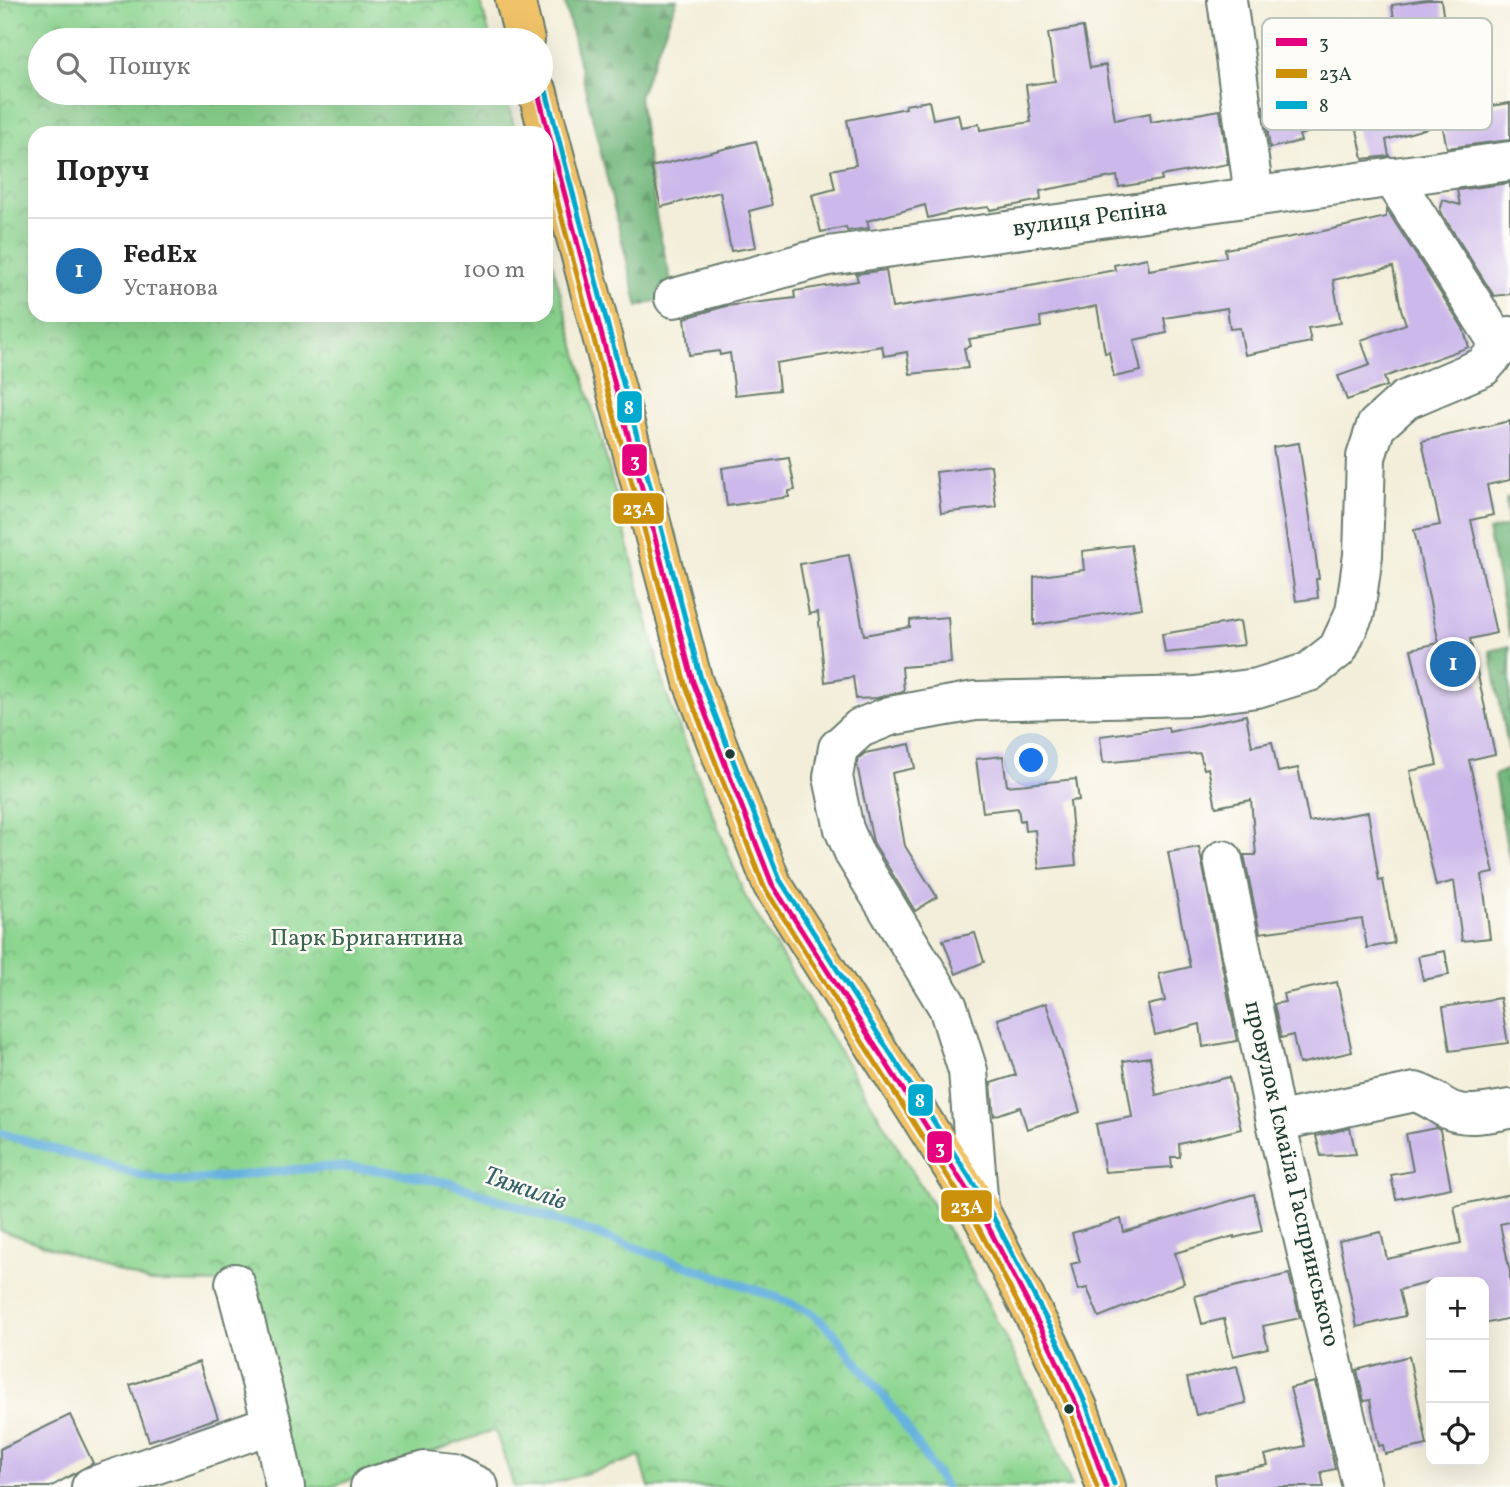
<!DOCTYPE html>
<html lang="uk">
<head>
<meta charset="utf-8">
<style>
	body { margin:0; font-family:Vollkorn,serif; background:#f6f6f6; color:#222 }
	.controls { position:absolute; right:21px; bottom:21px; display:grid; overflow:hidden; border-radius:14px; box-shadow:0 7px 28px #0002 }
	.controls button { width:63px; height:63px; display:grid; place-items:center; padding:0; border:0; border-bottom:2px solid #e0e0e0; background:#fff; color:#222; font:35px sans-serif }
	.you { position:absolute; left:1032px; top:761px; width:24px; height:24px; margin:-18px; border:5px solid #fff; border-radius:50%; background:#1a73e8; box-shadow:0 0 0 10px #1a73e833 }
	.badge { display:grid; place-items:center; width:46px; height:46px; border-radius:50%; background:#1f6fb2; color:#fff; font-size:23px; font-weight:700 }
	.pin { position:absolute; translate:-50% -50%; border:4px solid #fff; box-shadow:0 2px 7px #0006 }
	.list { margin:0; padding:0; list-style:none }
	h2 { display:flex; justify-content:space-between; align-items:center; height:91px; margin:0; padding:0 28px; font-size:30px }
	h2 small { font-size:23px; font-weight:400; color:#767676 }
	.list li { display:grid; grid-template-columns:46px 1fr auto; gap:21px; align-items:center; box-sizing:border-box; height:105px; padding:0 28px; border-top:2px solid #e0e0e0 }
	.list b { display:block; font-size:26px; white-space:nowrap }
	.list p { margin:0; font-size:23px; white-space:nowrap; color:#767676 }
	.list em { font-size:23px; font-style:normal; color:#767676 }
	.icon { flex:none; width:38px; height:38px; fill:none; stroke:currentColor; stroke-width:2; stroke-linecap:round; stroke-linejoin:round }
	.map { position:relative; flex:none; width:1510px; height:1487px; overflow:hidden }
	.search { position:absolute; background:#fff; box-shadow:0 7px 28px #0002; left:28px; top:28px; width:525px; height:77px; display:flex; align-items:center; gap:18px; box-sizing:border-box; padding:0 24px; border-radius:38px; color:#767676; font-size:26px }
	.panel { position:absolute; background:#fff; box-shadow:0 7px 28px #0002; left:28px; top:126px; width:525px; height:196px; border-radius:21px }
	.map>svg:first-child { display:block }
	.forest { fill:url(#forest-firs); stroke:#487a57; stroke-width:2 }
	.park { fill:url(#park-crowns); stroke:#568962; stroke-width:2 }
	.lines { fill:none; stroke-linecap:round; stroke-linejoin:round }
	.stream { stroke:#66b1df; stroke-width:9 }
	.building { fill:#ccb8ea }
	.minor-casing { stroke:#697b6e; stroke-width:42 }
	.major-casing { stroke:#697b6e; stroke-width:42 }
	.minor { stroke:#fff; stroke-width:38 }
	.major { stroke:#f0c369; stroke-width:38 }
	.bus-1-casing { stroke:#fdfcf7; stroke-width:10 }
	.bus-2-casing { stroke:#fdfcf7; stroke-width:10 }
	.bus-3-casing { stroke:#fdfcf7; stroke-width:10 }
	.bus-1 { stroke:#e5007d; stroke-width:5 }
	.bus-2 { stroke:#cc910a; stroke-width:5 }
	.bus-3 { stroke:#00a9ce; stroke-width:5 }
	.bus-dot { fill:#1f3d34; stroke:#fdfcf7; stroke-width:2.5 }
	.labels { text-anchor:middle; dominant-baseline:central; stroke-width:5; stroke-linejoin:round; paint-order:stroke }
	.street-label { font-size:24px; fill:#1f3d34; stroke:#fdfcf7 }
	.park-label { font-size:24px; fill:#3a634b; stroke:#fdfcf7 }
	.water-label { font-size:26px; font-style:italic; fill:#346067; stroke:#fdfcf7 }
	.key { fill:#fdfcf7; stroke:#bac3bc; stroke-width:2 }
	.key-label { font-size:19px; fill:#1f3d34 }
	.line-badge { stroke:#fdfcf7; stroke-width:2.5 }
	.badge-label { font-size:19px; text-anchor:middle; font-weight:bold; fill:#fff }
</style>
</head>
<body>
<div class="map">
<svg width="1510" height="1487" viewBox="0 0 1510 1487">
	<defs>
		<pattern id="forest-firs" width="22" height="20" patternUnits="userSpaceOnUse" patternTransform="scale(1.75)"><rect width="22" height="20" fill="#71b67a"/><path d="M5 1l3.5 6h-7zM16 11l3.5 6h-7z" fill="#5c9565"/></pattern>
		<pattern id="park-crowns" width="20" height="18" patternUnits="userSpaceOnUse" patternTransform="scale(1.75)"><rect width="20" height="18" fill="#8cd590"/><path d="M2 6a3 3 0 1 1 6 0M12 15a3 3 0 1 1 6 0" fill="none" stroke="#72ae76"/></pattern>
	</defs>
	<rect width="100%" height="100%" fill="#fdfcf7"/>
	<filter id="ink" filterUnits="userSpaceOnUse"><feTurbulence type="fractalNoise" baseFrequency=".0143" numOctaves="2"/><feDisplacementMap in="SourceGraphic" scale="14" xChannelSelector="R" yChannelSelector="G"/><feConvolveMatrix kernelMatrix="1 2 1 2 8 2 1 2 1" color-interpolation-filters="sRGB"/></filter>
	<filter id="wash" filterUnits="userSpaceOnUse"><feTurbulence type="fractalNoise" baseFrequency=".00686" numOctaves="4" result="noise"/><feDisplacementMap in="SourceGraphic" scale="28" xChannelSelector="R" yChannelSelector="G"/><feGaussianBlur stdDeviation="1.57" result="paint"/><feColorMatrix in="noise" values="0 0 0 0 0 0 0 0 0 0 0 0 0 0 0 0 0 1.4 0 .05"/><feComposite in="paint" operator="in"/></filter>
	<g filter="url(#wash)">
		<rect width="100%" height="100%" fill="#f3eed9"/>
		<!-- forest -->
		<g class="forest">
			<polygon points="564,0 677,0 639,97 657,222 674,294 638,307"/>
			<polygon points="1510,498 1510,637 1488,531 1508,526 1506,499"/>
			<polygon points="1510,646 1510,757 1490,651"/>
			<polygon points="1510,768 1510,864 1494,775"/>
		</g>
		<!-- park -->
		<polygon class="park" points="0,0 480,0 491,40 40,40 40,93 505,93 516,133 35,133 35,315 546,315 546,241 609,469 666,693 745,896 965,1258 1048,1423 1072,1487 649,1487 640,1457 542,1487 514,1487 495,1430 330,1487 299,1487 236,1283 150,1282 0,1230"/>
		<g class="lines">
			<!-- stream -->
			<path class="stream" d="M 0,1133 L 142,1176 L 164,1180 L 186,1181 C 234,1177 283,1169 331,1167 C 372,1167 413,1175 453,1184 L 776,1297 L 812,1313 L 833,1332 L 898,1415 L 945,1487"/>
		</g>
		<g id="blocks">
			<!-- building -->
			<g class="building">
				<polygon points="1427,0 1441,0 1449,56 1438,58 1450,101 1475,96 1478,108 1510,103 1510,140 1447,148 1442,124 1386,140 1389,156 1363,159 1355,120 1425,106 1412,61 1400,63 1392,5"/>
				<polygon points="1083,27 1090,68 1106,65 1115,120 1150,113 1151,122 1220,110 1228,164 1161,176 1162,180 1119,187 1117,176 1040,191 1041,200 990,210 989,207 955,211 928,218 925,205 867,221 869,228 847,231 846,227 821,232 812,195 835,189 831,170 856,165 847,120 906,108 905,105 929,101 933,119 958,114 961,127 979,124 980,130 1031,122 1026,85 1055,81 1048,33"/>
				<polygon points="1304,98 1311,132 1299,135 1301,141 1270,148 1264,106"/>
				<polygon points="756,141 772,205 749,211 756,247 731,251 720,192 661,207 651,167"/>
				<polygon points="1510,183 1510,294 1494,296 1440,211 1443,200 1460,205 1457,190"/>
				<polygon points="1387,210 1463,328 1469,347 1384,377 1387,386 1347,400 1338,376 1370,365 1361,340 1406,324 1401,309 1393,267 1333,280 1341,323 1308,328 1311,342 1245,355 1240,328 1230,329 1227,308 1164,318 1167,333 1134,340 1141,371 1114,377 1109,352 1105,353 1097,306 1040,317 1041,327 969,339 971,346 964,348 968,368 910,374 907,352 884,356 882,346 776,363 779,390 735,395 730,353 720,355 719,351 689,355 685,318 726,306 795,298 794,291 858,281 856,274 886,270 892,308 1036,285 1115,270 1114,265 1147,258 1149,270 1226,257 1225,249 1319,232 1386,217"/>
				<polygon points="1510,421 1510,480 1487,485 1493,515 1471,520 1496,633 1470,639 1495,754 1469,760 1494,873 1482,875 1490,938 1462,941 1454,881 1436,886 1410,771 1437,765 1411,649 1439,643 1414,530 1440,525 1422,441"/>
				<polygon points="1299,443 1319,579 1316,579 1318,598 1296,601 1273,447"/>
				<polygon points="789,458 795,490 789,491 789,497 727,506 722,468"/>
				<polygon points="991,465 996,507 941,513 936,472"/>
				<polygon points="1131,545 1142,608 1034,625 1034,577 1084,570 1082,551"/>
				<polygon points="849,555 864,635 910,627 910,620 948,617 951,663 902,667 904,691 877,698 856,699 853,677 825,682 818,612 809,614 800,564"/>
				<polygon points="1240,621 1244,645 1165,653 1162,634"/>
				<polygon points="1246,715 1252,746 1272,742 1278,772 1298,768 1309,822 1368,812 1379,881 1383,880 1394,943 1367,948 1362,919 1260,933 1244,855 1256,855 1251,800 1216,807 1208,768 1204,769 1200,753 1103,763 1100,736 1168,727 1169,732"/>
				<polygon points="910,744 915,768 892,773 905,846 937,897 915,911 873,842 857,765 858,759 865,753"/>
				<polygon points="1003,756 1007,786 1076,779 1079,800 1070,801 1076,865 1039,869 1035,830 1025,831 1024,820 1020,821 1018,808 983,812 976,759"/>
				<polygon points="1199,847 1237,1041 1203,1047 1200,1024 1155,1035 1148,1005 1165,1001 1159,974 1190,967 1168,852"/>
				<polygon points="975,933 984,962 956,974 943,940"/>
				<polygon points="1445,951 1449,975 1423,980 1418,956"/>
				<polygon points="1337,982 1352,1052 1299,1064 1293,1035 1281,1038 1274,1004 1285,1002 1283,994"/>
				<polygon points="1500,998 1508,1043 1450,1051 1443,1007"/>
				<polygon points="1046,1003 1080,1112 1027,1129 1020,1107 994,1116 991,1083 1016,1075 998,1019"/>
				<polygon points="1150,1057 1156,1095 1229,1077 1241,1129 1179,1144 1180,1157 1171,1157 1172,1167 1105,1172 1096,1124 1132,1117 1123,1061"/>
				<polygon points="1350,1128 1356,1154 1321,1156 1316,1136"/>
				<polygon points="1436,1128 1440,1130 1451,1188 1396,1199 1391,1175 1413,1171 1406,1134"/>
				<polygon points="1254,1194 1262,1231 1234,1238 1234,1236 1175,1253 1184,1283 1099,1317 1087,1288 1078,1290 1071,1264 1080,1262 1072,1233 1121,1219 1124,1232"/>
				<polygon points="1510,1194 1510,1222 1500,1224 1510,1272 1510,1318 1484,1324 1484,1282 1431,1282 1399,1290 1405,1316 1357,1327 1339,1241 1381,1232 1387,1259 1461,1243 1454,1206"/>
				<polygon points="1289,1274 1300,1318 1263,1326 1268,1348 1233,1356 1224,1319 1202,1324 1195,1296"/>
				<polygon points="1409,1356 1427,1445 1385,1454 1383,1445 1379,1446 1370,1400 1364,1401 1357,1370"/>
				<polygon points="199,1362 218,1418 149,1441 130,1385"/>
				<polygon points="1237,1366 1246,1403 1196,1415 1187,1378"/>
				<polygon points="1315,1382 1335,1469 1321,1472 1324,1487 1216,1487 1215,1475 1268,1465 1265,1455 1305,1446 1290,1388"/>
				<polygon points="70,1415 93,1463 50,1487 0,1487 0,1449"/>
			</g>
		</g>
	</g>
	<g filter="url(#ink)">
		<use href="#blocks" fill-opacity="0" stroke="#697b6e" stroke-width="2"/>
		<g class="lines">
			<defs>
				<g id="minor">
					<polyline points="1227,0 1254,195"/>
					<polyline points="1392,177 1501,347"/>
					<polyline points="674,298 828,256 1510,161"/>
					<polyline points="1223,860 1276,1122 1362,1487"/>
					<path d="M 1276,1122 L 1415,1092 C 1429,1096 1437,1104 1449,1110 C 1468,1118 1491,1112 1510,1109"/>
					<polyline points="979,1209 968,1071 948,1007 855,855 844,829 833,777 838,748 860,728 890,716 975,701 1195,696 1257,688 1309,672 1338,649 1355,612 1363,555 1366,457 1376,426 1405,400 1483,367 1510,336"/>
					<polyline points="235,1283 272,1424 285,1487"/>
					<polyline points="91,1487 272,1424"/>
					<polyline points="370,1487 425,1471 452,1474 479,1487"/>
				</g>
				<g id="major">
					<polyline points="515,0 525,40"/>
					<polyline points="538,93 693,682 772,884 979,1209 1050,1346 1079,1410 1106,1487"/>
				</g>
			</defs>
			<!-- minor casing -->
			<use href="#minor" class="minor-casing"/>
			<!-- major casing -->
			<use href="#major" class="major-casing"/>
			<!-- minor -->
			<use href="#minor" class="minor"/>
			<!-- major -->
			<use href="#major" class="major"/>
			<defs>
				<polyline id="bus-1" points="538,93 693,682 772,884 979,1209 1050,1346 1079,1410 1106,1487"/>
				<polyline id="bus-2" points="546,158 685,684 764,887 971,1213 1042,1350 1071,1413 1097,1487"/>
				<polyline id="bus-3" points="546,91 701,679 780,880 987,1205 1058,1342 1087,1407 1114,1484"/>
			</defs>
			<!-- bus-1 casing -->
			<use href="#bus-1" class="bus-1-casing"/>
			<!-- bus-2 casing -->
			<use href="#bus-2" class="bus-2-casing"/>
			<!-- bus-3 casing -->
			<use href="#bus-3" class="bus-3-casing"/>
			<!-- bus-1 -->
			<use href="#bus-1" class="bus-1"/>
			<!-- bus-2 -->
			<use href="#bus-2" class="bus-2"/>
			<!-- bus-3 -->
			<use href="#bus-3" class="bus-3"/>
		</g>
	</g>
	<!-- markers -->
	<g class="bus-dot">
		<circle cx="730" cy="754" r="6"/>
		<circle cx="1069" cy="1409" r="6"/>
	</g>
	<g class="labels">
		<!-- street labels -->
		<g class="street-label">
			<text transform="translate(1090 219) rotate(-8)">вулиця Рєпіна</text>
			<text transform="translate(1291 1174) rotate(77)">провулок Ісмаїла Гаспринського</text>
		</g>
		<!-- park labels -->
		<g class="park-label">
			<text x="367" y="939">Парк Бригантина</text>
		</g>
		<!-- water labels -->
		<g class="water-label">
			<text transform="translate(525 1189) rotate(19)">Тяжилів</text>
		</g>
	</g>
	<!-- legend -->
	<rect x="1262" y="18" width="230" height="112" rx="10" class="key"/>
	<rect x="1276" y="38" width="31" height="8" fill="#e5007d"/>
	<rect x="1276" y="69" width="31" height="9" fill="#cc910a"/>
	<rect x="1276" y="101" width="31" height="8" fill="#00a9ce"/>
	<g class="key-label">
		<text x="1319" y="49">3</text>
		<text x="1319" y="80">23А</text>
		<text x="1319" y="112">8</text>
	</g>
	<g class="line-badge">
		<rect x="616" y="390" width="27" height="34" rx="7" fill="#00a9ce"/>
		<rect x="621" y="443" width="27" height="34" rx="7" fill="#e5007d"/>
		<rect x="612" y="492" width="53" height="33" rx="7" fill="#cc910a"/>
		<rect x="907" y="1083" width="27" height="34" rx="7" fill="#00a9ce"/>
		<rect x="926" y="1130" width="27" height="34" rx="7" fill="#e5007d"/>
		<rect x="940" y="1189" width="53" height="34" rx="7" fill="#cc910a"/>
	</g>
	<g class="badge-label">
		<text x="629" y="414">8</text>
		<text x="635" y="467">3</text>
		<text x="639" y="515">23А</text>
		<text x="920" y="1107">8</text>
		<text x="940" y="1154">3</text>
		<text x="967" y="1213">23А</text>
	</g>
</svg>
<div class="controls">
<button>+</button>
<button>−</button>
<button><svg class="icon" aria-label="locate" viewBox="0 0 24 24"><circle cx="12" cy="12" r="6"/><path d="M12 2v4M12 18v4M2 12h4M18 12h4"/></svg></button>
</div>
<div class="you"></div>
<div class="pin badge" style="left:1453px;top:664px">1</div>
<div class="search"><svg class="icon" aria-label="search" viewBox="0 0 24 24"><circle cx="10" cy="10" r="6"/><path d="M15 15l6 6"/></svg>Пошук</div>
<section class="panel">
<h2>Поруч<small></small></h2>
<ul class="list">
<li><span class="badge">1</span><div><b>FedEx</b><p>Установа</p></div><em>100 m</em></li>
</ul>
</section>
</div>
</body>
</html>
